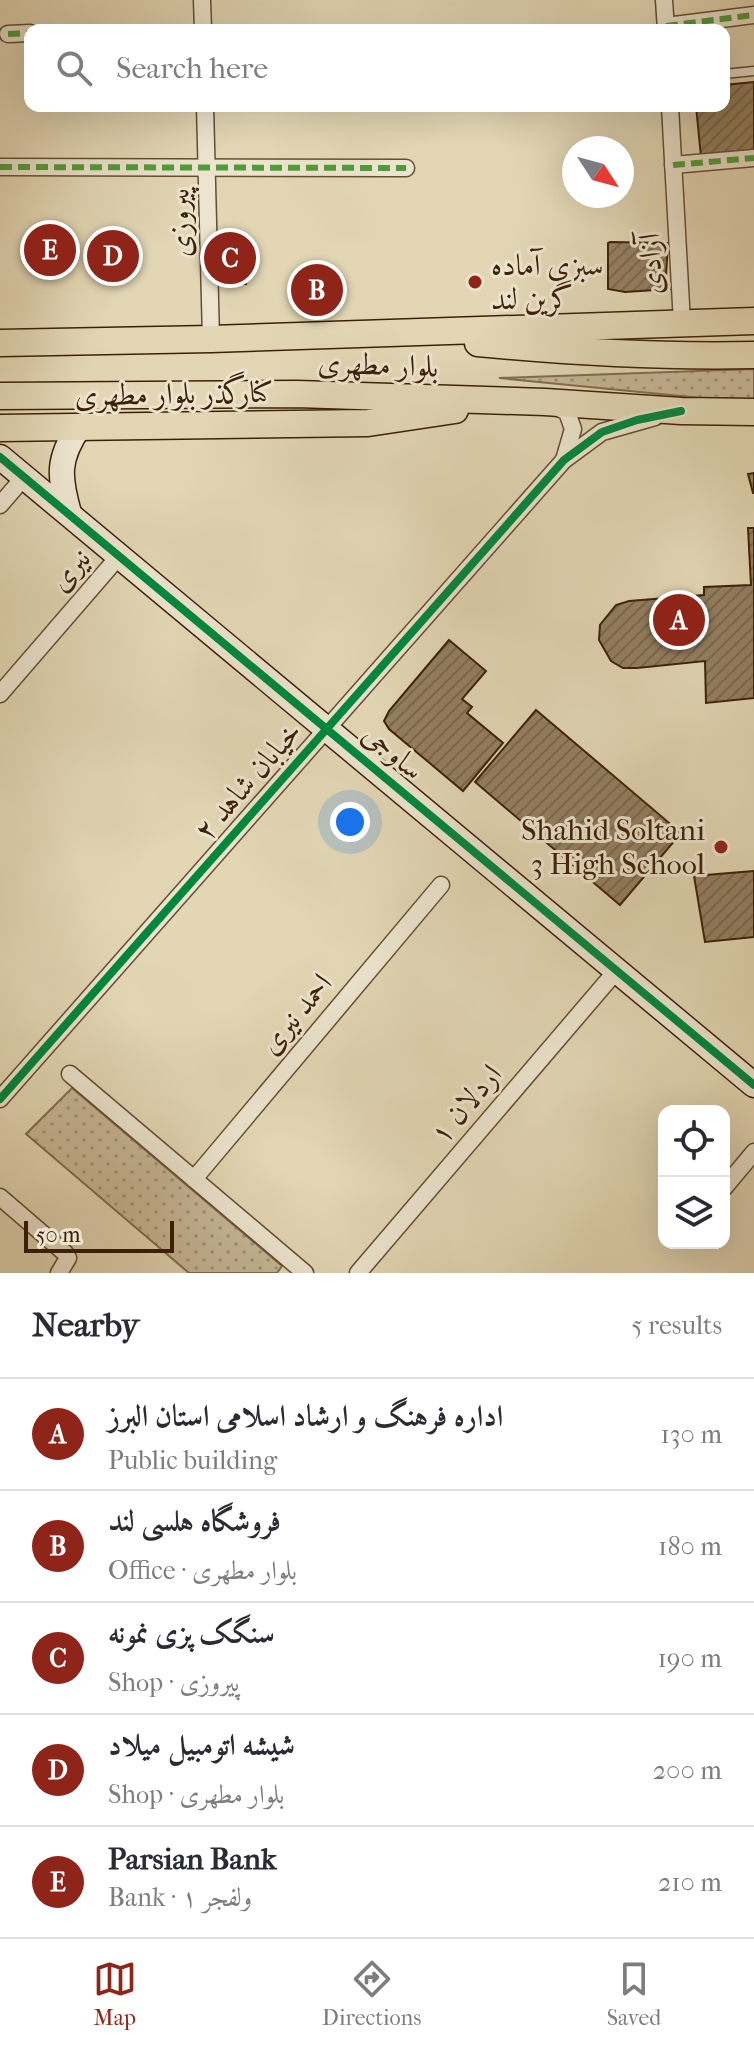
<!DOCTYPE html>
<html lang="en">
<head>
<meta charset="utf-8">
<style>
	body { margin:0; font-family:"IM FELL French Canon",Amiri,serif; background:#f7f7f7; color:#2b2b33 }
	.controls { position:absolute; right:24px; bottom:24px; display:grid; overflow:hidden; border-radius:16px; box-shadow:0 8px 32px #0002 }
	.controls button { width:72px; height:72px; display:grid; place-items:center; padding:0; border:0; border-bottom:2px solid #e1e1e2; background:#fff; color:#2b2b33; font:40px sans-serif }
	.compass { position:absolute; left:562px; top:136px; width:72px; height:72px; border-radius:50%; background:#fff; box-shadow:0 8px 32px #0002; rotate:126deg }
	.scale { position:absolute; left:24px; bottom:20px; width:150px; box-sizing:border-box; padding-left:8px; border:4px solid #3d2107; border-top:0; font-size:22px; line-height:28px; white-space:nowrap; color:#3d2107; -webkit-text-stroke:6px #ece4ce; paint-order:stroke }
	.you { position:absolute; left:350px; top:822px; width:28px; height:28px; margin:-20px; border:6px solid #fff; border-radius:50%; background:#1a73e8; box-shadow:0 0 0 12px #1a73e833 }
	.badge { display:grid; place-items:center; width:52px; height:52px; border-radius:50%; background:#8f2418; color:#fff; font-size:26px; font-weight:700 }
	.pin { position:absolute; translate:-50% -50%; border:4px solid #fff; box-shadow:0 2px 8px #0006 }
	.list { margin:0; padding:0; list-style:none }
	h2 { display:flex; justify-content:space-between; align-items:center; height:104px; margin:0; padding:0 32px; font-size:34px }
	h2 small { font-size:26px; font-weight:400; color:#7c7c81 }
	.list li { display:grid; grid-template-columns:52px 1fr auto; gap:24px; align-items:center; box-sizing:border-box; height:112px; padding:0 32px; border-top:2px solid #e1e1e2 }
	.list b { display:block; font-size:30px; white-space:nowrap }
	.list p { margin:0; font-size:26px; white-space:nowrap; color:#7c7c81 }
	.list em { font-size:26px; font-style:normal; color:#7c7c81 }
	.icon { flex:none; width:44px; height:44px; fill:none; stroke:currentColor; stroke-width:2; stroke-linecap:round; stroke-linejoin:round }
	.map { position:relative; flex:none; width:754px; height:1273px; overflow:hidden }
	.search { position:absolute; background:#fff; box-shadow:0 8px 32px #0002; left:24px; right:24px; top:24px; height:88px; display:flex; align-items:center; gap:20px; box-sizing:border-box; padding:0 28px; border-radius:16px; color:#7c7c81; font-size:30px }
	.sheet { height:664px; background:#fff }
	nav { display:flex; justify-content:space-around; align-items:center; box-sizing:border-box; height:112px; border-top:2px solid #e1e1e2; background:#fff; font-size:22px; color:#7c7c81 }
	nav a { display:grid; justify-items:center; gap:4px }
	nav .on { color:#8f2418 }
	.map>svg:first-child { display:block }
	.green { fill:url(#green-dots); stroke:#826c4f; stroke-width:2 }
	.building { fill:url(#building-hatch); stroke:#3d2107; stroke-width:2 }
	.lines { fill:none; stroke-linecap:round; stroke-linejoin:round }
	.lane-casing { stroke:#664e32; stroke-width:11 }
	.street-casing { stroke:#664e32; stroke-width:19 }
	.secondary-casing { stroke:#3d2107; stroke-width:27 }
	.primary-casing { stroke:#3d2107; stroke-width:29 }
	.lane { stroke:#ece4ce; stroke-width:8 }
	.street { stroke:#ece4ce; stroke-width:16 }
	.secondary { stroke:#ece4ce; stroke-width:24 }
	.primary { stroke:#e2d6b4; stroke-width:26 }
	.quiet { stroke:#539b3a; stroke-width:6; stroke-dasharray:12 6; stroke-linecap:butt }
	.cycleway-casing { stroke:#ece4ce; stroke-width:13 }
	.cycleway { stroke:#00873e; stroke-width:8 }
	.poi-dot { fill:#8f2418; stroke:#ece4ce; stroke-width:3 }
	.labels { text-anchor:middle; dominant-baseline:central; stroke-width:6; stroke-linejoin:round; paint-order:stroke }
	.street-label { font-size:30px; fill:#3d2107; stroke:#ece4ce }
	.poi-label { font-size:30px; fill:#3d2107; stroke:#ece4ce; text-anchor:start }
</style>
</head>
<body>
<div class="map">
<svg width="754" height="1273" viewBox="0 0 754 1273">
	<defs>
		<pattern id="green-dots" width="8" height="8" patternUnits="userSpaceOnUse" patternTransform="scale(2)"><rect width="8" height="8" fill="#c6b797"/><path d="M2 2h.1M6 6h.1" fill="none" stroke="#a29479" stroke-width="1.8" stroke-linecap="round"/></pattern>
		<pattern id="building-hatch" width="6" height="6" patternUnits="userSpaceOnUse" patternTransform="scale(2)"><rect width="6" height="6" fill="#937f61"/><path d="M-1 1l2-2M0 6l6-6M5 7l2-2" fill="none" stroke="#79684e"/></pattern>
	</defs>
	<rect width="100%" height="100%" fill="#e2d6b4"/>
	<filter id="stains"><feTurbulence type="fractalNoise" baseFrequency=".0025" numOctaves="4"/><feColorMatrix values="0 0 0 0 .2 0 0 0 0 .09 0 0 0 0 .02 0 0 0 .5 -.17"/></filter>
	<radialGradient id="worn" r=".72"><stop offset=".6" stop-color="#630" stop-opacity="0"/><stop offset="1" stop-color="#630" stop-opacity=".3"/></radialGradient>
	<!-- green -->
	<g class="green">
		<polygon points="754,369 754,399 701,398 499,378"/>
		<polygon points="72,1088 282,1266 277,1273 189,1273 26,1134"/>
	</g>
	<!-- building -->
	<g class="building">
		<polygon points="754,82 754,152 701,157 696,106 724,106 724,85"/>
		<polygon points="246,234 246,284 214,282 216,235"/>
		<polygon points="610,242 668,243 666,276 670,289 625,292 608,289 608,243"/>
		<polygon points="754,473 754,493 753,493 748,474"/>
		<polygon points="748,528 754,528 754,698 706,703 705,661 637,668 623,668 611,661 599,640 600,625 616,605 629,601 704,595 704,587 751,585"/>
		<polygon points="449,640 486,671 462,699 472,707 467,713 503,743 463,791 389,729 384,721 389,711"/>
		<polygon points="536,710 681,833 620,905 475,782"/>
		<polygon points="754,871 754,937 705,942 694,876"/>
	</g>
	<g class="lines">
		<defs>
			<polyline id="lane" points="724,74 754,71"/>
			<g id="street">
				<polyline points="202,0 203,30"/>
				<polyline points="664,0 666,30"/>
				<polyline points="666,26 754,15"/>
				<polyline points="8,34 30,33"/>
				<polyline points="205,106 211,339"/>
				<polyline points="670,106 682,323"/>
				<polyline points="673,165 754,158"/>
				<polyline points="0,167 406,168"/>
				<polyline points="552,405 567,412 573,429 564,460"/>
				<polyline points="0,505 25,476"/>
				<polyline points="0,694 120,555"/>
				<polyline points="70,1074 305,1273"/>
				<polyline points="0,1099 564,460 602,432 655,417"/>
				<polyline points="194,1179 441,885"/>
				<polyline points="724,1188 754,1152"/>
				<polyline points="0,1197 65,1253 68,1258 59,1273"/>
				<polyline points="358,1273 617,970"/>
			</g>
			<g id="secondary">
				<polyline points="0,457 754,1085"/>
				<path d="M 69,513 C 59,477 57,459 79,427"/>
			</g>
			<g id="primary">
				<polyline points="0,343 211,339 754,321"/>
				<path d="M 478,343 C 570,352 662,357 754,355"/>
				<polyline points="0,396 297,394 545,402 681,411 754,412"/>
				<polyline points="0,428 368,423 455,410"/>
			</g>
		</defs>
		<!-- lane casing -->
		<use href="#lane" class="lane-casing"/>
		<!-- street casing -->
		<use href="#street" class="street-casing"/>
		<!-- secondary casing -->
		<use href="#secondary" class="secondary-casing"/>
		<!-- primary casing -->
		<use href="#primary" class="primary-casing"/>
		<!-- lane -->
		<use href="#lane" class="lane"/>
		<!-- street -->
		<use href="#street" class="street"/>
		<!-- secondary -->
		<use href="#secondary" class="secondary"/>
		<!-- primary -->
		<use href="#primary" class="primary"/>
		<!-- quiet -->
		<g class="quiet">
			<polyline points="666,26 754,15"/>
			<polyline points="8,34 30,33"/>
			<polyline points="673,165 754,158"/>
			<polyline points="0,167 406,168"/>
		</g>
		<defs>
			<g id="cycleway">
				<polyline points="0,457 754,1085"/>
				<polyline points="0,1099 564,460 602,432 637,420 681,411"/>
			</g>
		</defs>
		<!-- cycleway casing -->
		<use href="#cycleway" class="cycleway-casing"/>
		<!-- cycleway -->
		<use href="#cycleway" class="cycleway"/>
	</g>
	<!-- markers -->
	<g class="poi-dot">
		<circle cx="475" cy="282" r="8"/>
		<circle cx="721" cy="847" r="8"/>
	</g>
	<g class="labels">
		<!-- street labels -->
		<g class="street-label">
			<text transform="translate(180 223) rotate(-92)">پیروزی</text>
			<text transform="translate(651 264) rotate(-93)">آزادی</text>
			<text transform="translate(378 365) rotate(2)">بلوار مطهری</text>
			<text transform="translate(174 394) rotate(-1)">کنارگذر بلوار مطهری</text>
			<text transform="translate(70 570) rotate(-49)">نیری</text>
			<text transform="translate(393 752) rotate(40)">ساوجی</text>
			<text transform="translate(248 781) rotate(-49)">خیابان شاهد ۲</text>
			<text transform="translate(296 1014) rotate(-50)">احمد نیری</text>
			<text transform="translate(466 1104) rotate(-50)">اردلان ۱</text>
		</g>
		<!-- poi labels -->
		<g class="poi-label">
			<text x="491" y="265">سبزی آماده<tspan x="491" dy="34">گرین لند</tspan></text>
			<text x="705" y="830" text-anchor="end">Shahid Soltani<tspan x="705" dy="34">3 High School</tspan></text>
		</g>
	</g>
	<rect width="100%" height="100%" filter="url(#stains)"/>
	<rect width="100%" height="100%" fill="url(#worn)"/>
</svg>
<div class="controls">
<button><svg class="icon" aria-label="locate" viewBox="0 0 24 24"><circle cx="12" cy="12" r="6"/><path d="M12 2v4M12 18v4M2 12h4M18 12h4"/></svg></button>
<button><svg class="icon" aria-label="layers" viewBox="0 0 24 24"><path d="M12 4l9 5-9 5-9-5zM3 14l9 5 9-5"/></svg></button>
</div>
<svg class="compass" viewBox="-18 -18 36 36"><path d="M0-13l5 13h-10z" fill="#e53935"/><path d="M0 13l5-13h-10z" fill="#7c7c81"/></svg>
<div class="scale">50 m</div>
<div class="you"></div>
<div class="pin badge" style="left:679px;top:620px">A</div>
<div class="pin badge" style="left:317px;top:290px">B</div>
<div class="pin badge" style="left:230px;top:258px">C</div>
<div class="pin badge" style="left:113px;top:256px">D</div>
<div class="pin badge" style="left:50px;top:250px">E</div>
<div class="search"><svg class="icon" aria-label="search" viewBox="0 0 24 24"><circle cx="10" cy="10" r="6"/><path d="M15 15l6 6"/></svg>Search here</div>
</div>
<section class="sheet">
<h2>Nearby<small>5 results</small></h2>
<ul class="list">
<li><span class="badge">A</span><div><b>اداره فرهنگ و ارشاد اسلامی استان البرز</b><p>Public building</p></div><em>130 m</em></li>
<li><span class="badge">B</span><div><b>فروشگاه هلسی لند</b><p>Office · بلوار مطهری</p></div><em>180 m</em></li>
<li><span class="badge">C</span><div><b>سنگک پزی نمونه</b><p>Shop · پیروزی</p></div><em>190 m</em></li>
<li><span class="badge">D</span><div><b>شیشه اتومبیل میلاد</b><p>Shop · بلوار مطهری</p></div><em>200 m</em></li>
<li><span class="badge">E</span><div><b>Parsian Bank</b><p>Bank · ولفجر ۱</p></div><em>210 m</em></li>
</ul>
</section>
<nav>
<a class="on"><svg class="icon" aria-label="map" viewBox="0 0 24 24"><path d="M3 6l6-2 6 2 6-2v14l-6 2-6-2-6 2zM9 4v14M15 6v14"/></svg>Map</a>
<a><svg class="icon" aria-label="directions" viewBox="0 0 24 24"><path d="M12 3l9 9-9 9-9-9zM9 14v-3h6M13 9l2 2-2 2"/></svg>Directions</a>
<a><svg class="icon" aria-label="saved" viewBox="0 0 24 24"><path d="M7 4h10v16l-5-4-5 4z"/></svg>Saved</a>
</nav>
</body>
</html>
